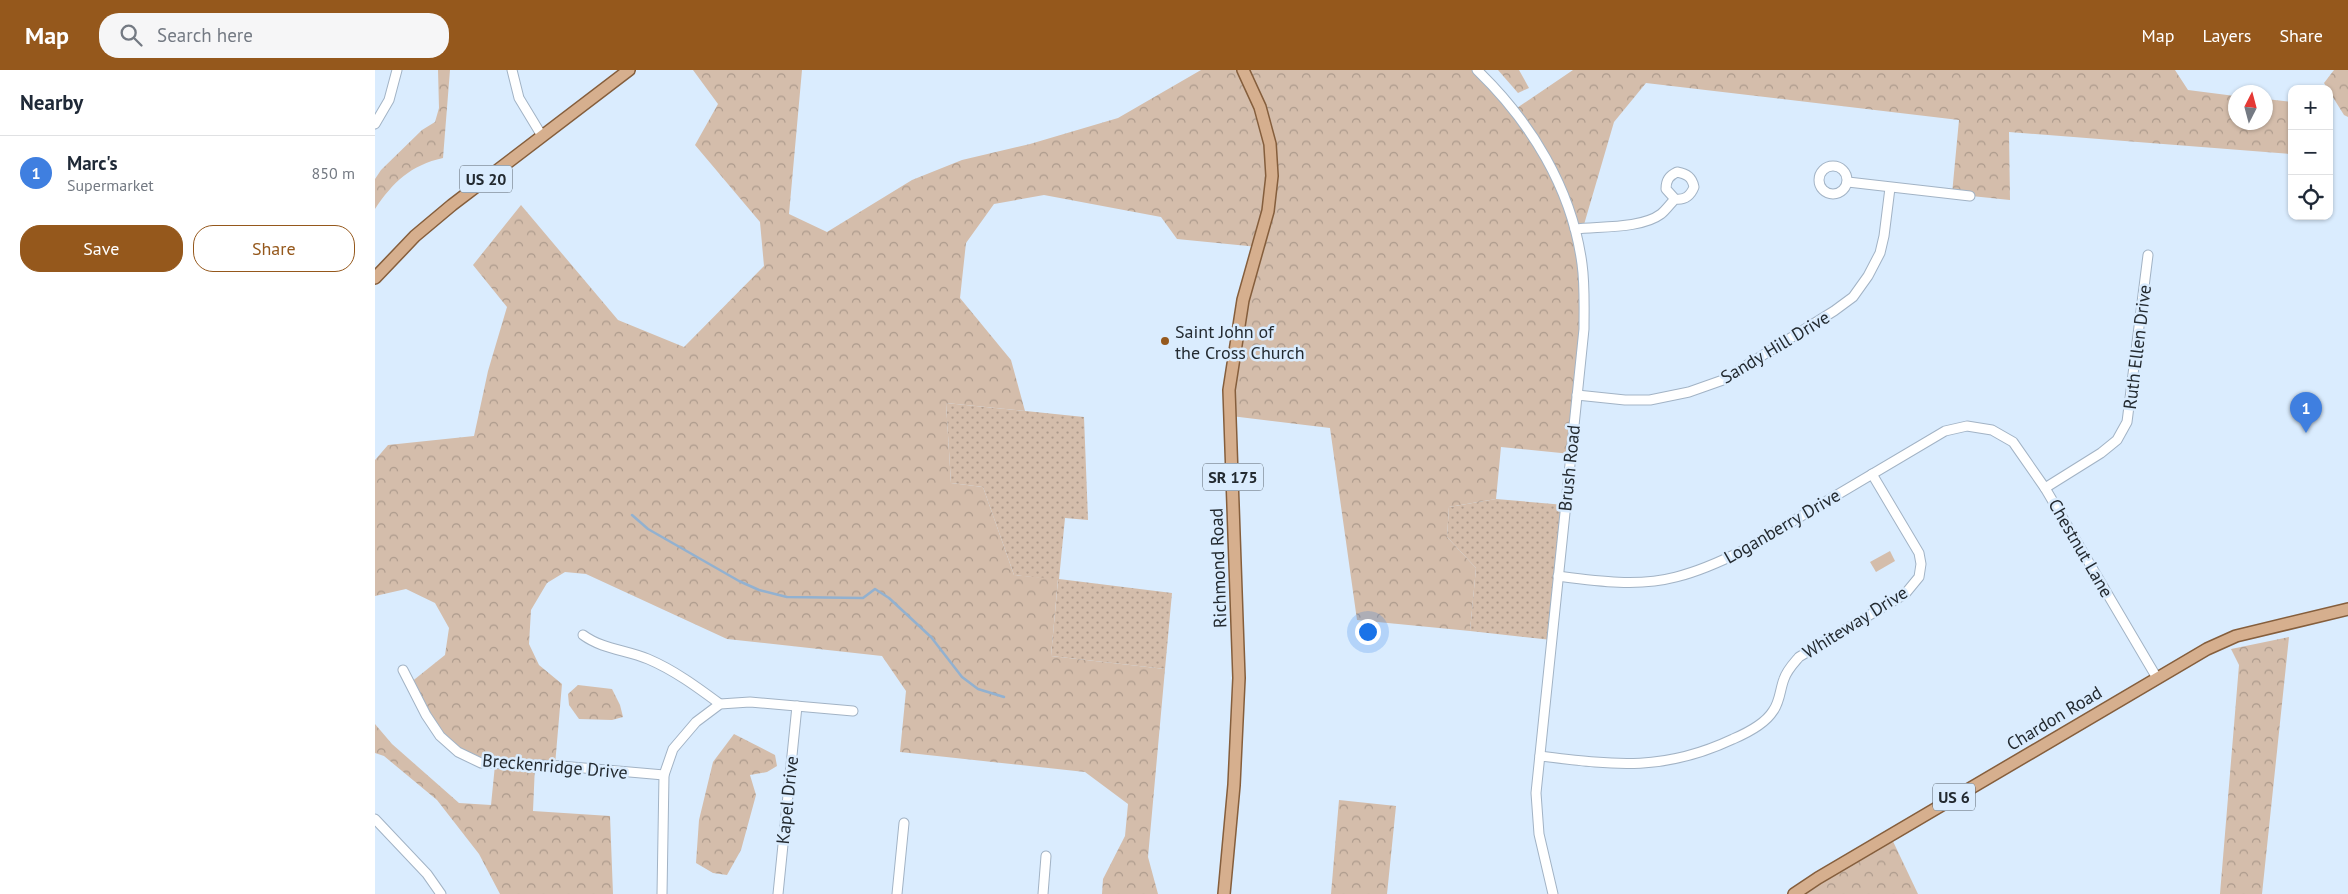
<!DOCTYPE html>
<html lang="en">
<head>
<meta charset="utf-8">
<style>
	body { margin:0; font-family:"PT Sans",sans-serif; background:#f6f6f7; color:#1f2937 }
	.controls { position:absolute; right:15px; top:15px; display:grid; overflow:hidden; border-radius:10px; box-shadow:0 1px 4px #0004 }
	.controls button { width:45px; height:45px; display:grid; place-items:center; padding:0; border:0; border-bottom:1px solid #e0e1e3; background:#fff; color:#1f2937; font:25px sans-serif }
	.compass { position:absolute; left:1853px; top:15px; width:45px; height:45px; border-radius:50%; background:#fff; box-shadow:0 1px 4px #0004; rotate:6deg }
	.you { position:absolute; left:992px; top:561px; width:18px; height:18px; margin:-12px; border:4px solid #fff; border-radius:50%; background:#1a73e8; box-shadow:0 0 0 8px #1a73e833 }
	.badge { display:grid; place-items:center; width:32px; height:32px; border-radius:50%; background:#95581c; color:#fff; font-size:16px; font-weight:700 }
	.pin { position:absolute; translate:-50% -41px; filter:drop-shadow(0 1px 2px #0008) }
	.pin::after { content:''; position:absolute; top:26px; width:18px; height:15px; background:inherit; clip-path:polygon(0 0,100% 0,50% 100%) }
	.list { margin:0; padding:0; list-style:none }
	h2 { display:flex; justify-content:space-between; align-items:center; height:65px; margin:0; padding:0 20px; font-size:21px }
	h2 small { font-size:16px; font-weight:400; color:#747a83 }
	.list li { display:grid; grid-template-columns:32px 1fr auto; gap:15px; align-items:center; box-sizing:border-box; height:75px; padding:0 20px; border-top:1px solid #e0e1e3 }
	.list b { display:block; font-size:19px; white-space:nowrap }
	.list p { margin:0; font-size:16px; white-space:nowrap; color:#747a83 }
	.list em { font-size:16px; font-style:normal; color:#747a83 }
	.actions { display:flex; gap:10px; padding:15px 20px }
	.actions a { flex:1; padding:11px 0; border:1px solid #95581c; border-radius:20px; text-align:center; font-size:18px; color:#95581c }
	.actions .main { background:#95581c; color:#fff }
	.icon { flex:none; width:28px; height:28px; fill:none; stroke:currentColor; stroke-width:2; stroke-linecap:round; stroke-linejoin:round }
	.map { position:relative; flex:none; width:1973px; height:824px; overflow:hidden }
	header { display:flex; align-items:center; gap:30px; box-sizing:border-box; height:70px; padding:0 25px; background:#95581c; color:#fff }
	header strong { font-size:24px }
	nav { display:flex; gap:28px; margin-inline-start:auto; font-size:18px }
	.search { width:350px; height:45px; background:#f6f6f7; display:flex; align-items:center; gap:12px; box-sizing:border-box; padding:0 18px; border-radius:20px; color:#747a83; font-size:19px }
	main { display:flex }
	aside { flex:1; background:#fff }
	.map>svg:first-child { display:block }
	.grass { fill:url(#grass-dots) }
	.forest { fill:url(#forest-crowns) }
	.green { fill:#d4bdab }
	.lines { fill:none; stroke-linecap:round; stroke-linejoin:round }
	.stream { stroke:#92b1d0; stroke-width:2.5 }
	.minor-casing { stroke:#a2b3c5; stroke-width:11 }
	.major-casing { stroke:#855e3c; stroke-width:14 }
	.minor { stroke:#fff; stroke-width:9 }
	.major { stroke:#d6af8e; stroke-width:11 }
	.poi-dot { fill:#95581c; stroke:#daecfe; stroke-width:2 }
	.labels { text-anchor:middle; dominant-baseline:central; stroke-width:5; stroke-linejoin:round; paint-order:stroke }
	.shield { fill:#daecfe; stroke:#5a646e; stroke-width:1 }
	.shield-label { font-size:16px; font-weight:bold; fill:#232a30 }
	.poi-label { font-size:18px; fill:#232a30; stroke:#daecfe; text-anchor:start }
	.street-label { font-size:18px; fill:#232a30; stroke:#daecfe }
</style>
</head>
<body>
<header>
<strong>Map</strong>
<div class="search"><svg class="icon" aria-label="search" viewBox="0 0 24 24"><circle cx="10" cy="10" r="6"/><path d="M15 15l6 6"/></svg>Search here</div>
<nav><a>Map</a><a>Layers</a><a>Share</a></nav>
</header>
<main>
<aside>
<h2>Nearby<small></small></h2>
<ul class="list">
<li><span class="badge" style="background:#3f7fe0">1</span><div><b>Marc's</b><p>Supermarket</p></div><em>850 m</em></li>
</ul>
<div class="actions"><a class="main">Save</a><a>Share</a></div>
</aside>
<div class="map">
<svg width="1973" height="824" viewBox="0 0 1973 824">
	<defs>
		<pattern id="grass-dots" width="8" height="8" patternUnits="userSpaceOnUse" patternTransform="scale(1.25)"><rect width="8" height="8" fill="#d4bdab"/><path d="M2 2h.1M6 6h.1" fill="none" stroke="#ac9a8c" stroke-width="1.8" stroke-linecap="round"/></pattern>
		<pattern id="forest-crowns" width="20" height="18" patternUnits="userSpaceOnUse" patternTransform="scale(1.25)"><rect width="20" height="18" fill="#d4bdab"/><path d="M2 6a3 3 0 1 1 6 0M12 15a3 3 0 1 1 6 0" fill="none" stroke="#ac9a8c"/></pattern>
	</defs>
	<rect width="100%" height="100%" fill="#daecfe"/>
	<!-- grass -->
	<g class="grass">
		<polygon points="571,333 709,347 713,450 690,448 684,509 797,523 790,599 676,586 683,510 639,505 608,417 576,413"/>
		<polygon points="1121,429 1190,435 1177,570 1095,561 1101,498 1072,467 1074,437"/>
	</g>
	<!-- forest -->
	<g class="forest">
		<path d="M 63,0 L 75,0 L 68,88 C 36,95 18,112 0,139 L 0,109 L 6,100 L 47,60 L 60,52 L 64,38 Z"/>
		<polygon points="318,0 427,0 414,144 452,162 537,110 587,90 655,74 743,48 826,0 1102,0 1139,40 1198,0 1800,0 1813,20 1860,26 1860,52 1890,52 1891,29 1917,32 1915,84 1634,62 1635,130 1577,124 1584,50 1271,13 1239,52 1208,158 1200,160 1210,222 1196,384 1126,377 1121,429 1074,437 1072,467 1101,498 1095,561 982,550 955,358 856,346 855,324 883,177 802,169 786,147 669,125 619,134 591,173 585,228 636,290 650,341 571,333 576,413 608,417 639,505 683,509 676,586 790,599 773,787 783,824 727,824 728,809 750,766 753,734 710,702 525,682 531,621 507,586 352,569 211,504 190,502 172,513 156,540 154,574 164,595 187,614 180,695 160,695 158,741 235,746 238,824 125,824 104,784 62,730 9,686 0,683 0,654 17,674 84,733 116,735 120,695 106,693 65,666 35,613 70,585 74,558 60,533 31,519 0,526 0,390 13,375 99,366 113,301 132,237 98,195 146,135 243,250 309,277 389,196 385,152 320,75 343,34"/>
		<polygon points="1123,0 1144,0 1154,18 1143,23"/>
		<polygon points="1959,0 1973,0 1973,47 1969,45 1949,13"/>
		<polygon points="1914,567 1887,824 1845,824 1864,595 1856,579"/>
		<polygon points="203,615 237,619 245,635 248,647 237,650 204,649 194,635 193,624"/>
		<polygon points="359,664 400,685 402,696 392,702 375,705 381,725 366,780 352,805 338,803 321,793 324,750 338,692"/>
		<polygon points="964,730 1021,736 1012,824 956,824"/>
		<polygon points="1515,765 1543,824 1419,824"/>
	</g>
	<!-- green -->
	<polygon class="green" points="1515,481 1520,491 1501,502 1495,492"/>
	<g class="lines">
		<!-- stream -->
		<polyline class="stream" points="257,445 273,459 364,511 384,520 412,527 488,528 500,519 514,528 556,567 587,607 603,619 629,627"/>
		<defs>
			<g id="minor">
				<polyline points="137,0 144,28 167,66"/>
				<path d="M 1102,0 C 1156,52 1197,119 1207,194 C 1210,215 1209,238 1209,259 L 1161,723 L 1164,764 L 1178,824"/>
				<polyline points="0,54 14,30 22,0"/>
				<circle cx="1458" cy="110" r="14"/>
				<polyline points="1473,112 1595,126"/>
				<path d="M 1200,159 C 1224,156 1266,159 1286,144 C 1291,140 1295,134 1300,129 C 1309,130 1315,127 1319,117 C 1317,107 1312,104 1302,102 C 1294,106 1291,110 1291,119 L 1300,129"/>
				<polyline points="1202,325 1250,330 1275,330 1314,322 1348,310 1459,241 1478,227 1493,206 1505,183 1509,166 1515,118"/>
				<polyline points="1670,418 1726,383 1742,370 1752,352 1773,185"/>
				<path d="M 1183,506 C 1221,511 1263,517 1301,507 C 1325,501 1347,491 1369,480 L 1570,361 L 1592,356 L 1617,360 L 1638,372 L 1670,418 L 1782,608"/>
				<path d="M 208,565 C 227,579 251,580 273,589 C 299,600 322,617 345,634"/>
				<polyline points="28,600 51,645 65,666 83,682 106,693 186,696 289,705"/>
				<path d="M 1165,686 C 1239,695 1288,702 1358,669 C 1372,663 1390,654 1398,641 C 1405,632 1405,619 1409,609 C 1412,600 1418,594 1424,587 L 1530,524 L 1544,507 L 1546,494 L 1544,483 L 1497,404"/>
				<polyline points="0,749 52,804 66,824"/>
				<polyline points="287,824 289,705 298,679 321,652 345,634 375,632 478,641"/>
				<polyline points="403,824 422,636"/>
				<polyline points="522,824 529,753"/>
				<polyline points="668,824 671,786"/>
			</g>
			<g id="major">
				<polyline points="0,208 40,166 77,135 254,0"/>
				<polyline points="849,824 859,715 864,608 854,320 868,230 893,141 897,106 895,74 885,37 868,0"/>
				<polyline points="1419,824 1443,808 1832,579 1861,566 1973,539"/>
			</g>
		</defs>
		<!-- minor casing -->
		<use href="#minor" class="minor-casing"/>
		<!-- major casing -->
		<use href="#major" class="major-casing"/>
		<!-- minor -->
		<use href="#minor" class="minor"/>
		<!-- major -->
		<use href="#major" class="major"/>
	</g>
	<!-- markers -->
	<circle class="poi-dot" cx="790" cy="271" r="5"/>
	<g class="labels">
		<!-- shield labels -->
		<g class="shield">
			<rect x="85" y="95.5" width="52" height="27" rx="4"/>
			<rect x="828" y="393.5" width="60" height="27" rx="4"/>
			<rect x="1558" y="713.5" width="42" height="27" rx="4"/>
		</g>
		<g class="shield-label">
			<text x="111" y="109">US 20</text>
			<text x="858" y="407">SR 175</text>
			<text x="1579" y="727">US 6</text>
		</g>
		<!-- poi labels -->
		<g class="poi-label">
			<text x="800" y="261">Saint John of<tspan x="800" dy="21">the Cross Church</tspan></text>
		</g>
		<!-- street labels -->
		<g class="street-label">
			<text transform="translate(1400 277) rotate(-31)">Sandy Hill Drive</text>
			<text transform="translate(1762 277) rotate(-83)">Ruth Ellen Drive</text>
			<text transform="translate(1194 398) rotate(-84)">Brush Road</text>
			<text transform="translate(1407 456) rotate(-30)">Loganberry Drive</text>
			<text transform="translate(1706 478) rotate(60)">Chestnut Lane</text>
			<text transform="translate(843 498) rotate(-92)">Richmond Road</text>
			<text transform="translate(1480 552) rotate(-32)">Whiteway Drive</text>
			<text transform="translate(1679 648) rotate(-31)">Chardon Road</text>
			<text transform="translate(180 696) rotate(5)">Breckenridge Drive</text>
			<text transform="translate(412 730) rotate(-84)">Kapel Drive</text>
		</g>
	</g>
</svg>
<div class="controls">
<button>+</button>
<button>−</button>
<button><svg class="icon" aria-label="locate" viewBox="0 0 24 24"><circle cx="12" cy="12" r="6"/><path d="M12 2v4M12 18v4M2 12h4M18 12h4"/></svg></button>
</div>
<svg class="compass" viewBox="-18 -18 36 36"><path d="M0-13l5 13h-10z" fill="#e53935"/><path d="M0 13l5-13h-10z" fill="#747a83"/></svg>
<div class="you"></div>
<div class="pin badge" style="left:1931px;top:363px;background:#3f7fe0">1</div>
</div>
</main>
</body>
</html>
